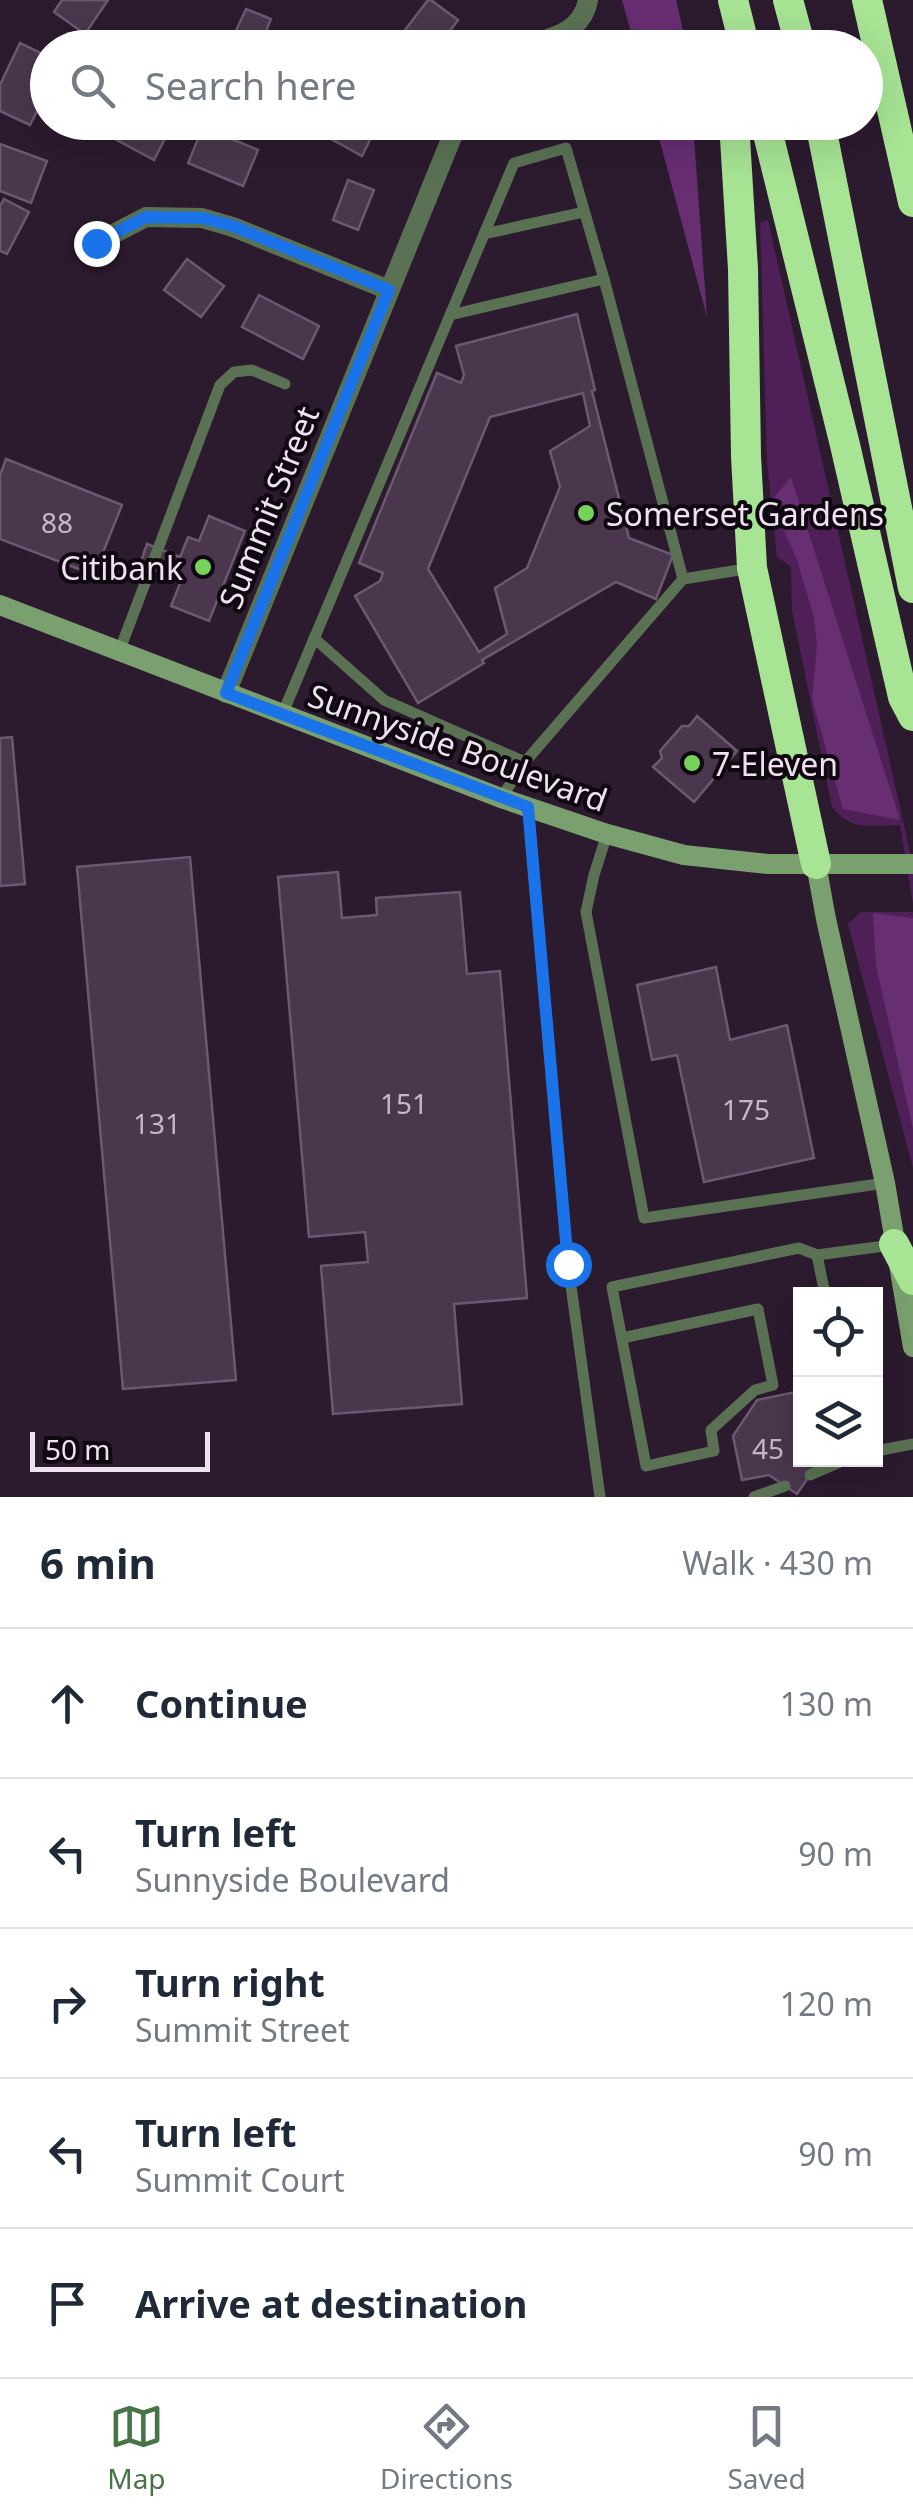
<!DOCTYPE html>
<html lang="en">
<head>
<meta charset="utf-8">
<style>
	body { margin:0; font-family:"Noto Sans",sans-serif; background:#f6f6f7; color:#1f2937 }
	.controls { position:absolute; right:30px; bottom:30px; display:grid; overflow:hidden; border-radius:0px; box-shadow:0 10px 40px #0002 }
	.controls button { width:90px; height:90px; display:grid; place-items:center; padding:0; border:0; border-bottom:2px solid #e0e1e3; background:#fff; color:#1f2937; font:50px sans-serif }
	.scale { position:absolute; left:30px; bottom:25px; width:180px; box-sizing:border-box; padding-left:10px; border:5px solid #eee2f0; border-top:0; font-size:28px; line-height:35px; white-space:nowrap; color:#eee2f0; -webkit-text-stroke:8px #100811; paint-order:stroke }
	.stop { position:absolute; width:30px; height:30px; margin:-22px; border:8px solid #1a73e8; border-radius:50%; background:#fff }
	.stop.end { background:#1a73e8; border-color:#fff; box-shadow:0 2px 10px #0008 }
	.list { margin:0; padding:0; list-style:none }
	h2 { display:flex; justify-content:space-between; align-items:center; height:130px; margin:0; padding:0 40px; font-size:42px }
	h2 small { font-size:32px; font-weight:400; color:#747a83 }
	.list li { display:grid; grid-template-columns:65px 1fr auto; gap:30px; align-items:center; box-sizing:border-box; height:150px; padding:0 40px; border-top:2px solid #e0e1e3 }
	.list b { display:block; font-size:38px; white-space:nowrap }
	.list p { margin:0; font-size:32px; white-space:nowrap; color:#747a83 }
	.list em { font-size:32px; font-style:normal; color:#747a83 }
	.icon { flex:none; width:55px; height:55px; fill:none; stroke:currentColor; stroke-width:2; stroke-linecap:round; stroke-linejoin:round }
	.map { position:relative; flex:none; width:913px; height:1497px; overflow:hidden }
	.search { position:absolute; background:#fff; box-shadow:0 10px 40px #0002; left:30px; right:30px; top:30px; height:110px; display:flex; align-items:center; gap:25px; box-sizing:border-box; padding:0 35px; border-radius:55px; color:#747a83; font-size:38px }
	.sheet { height:880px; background:#fff }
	nav { display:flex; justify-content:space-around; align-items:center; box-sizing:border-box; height:140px; border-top:2px solid #e0e1e3; background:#fff; font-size:28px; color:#747a83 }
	nav a { display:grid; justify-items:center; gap:5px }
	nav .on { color:#477546 }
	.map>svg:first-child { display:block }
	.green { fill:#4f1f58 }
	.forest { fill:#672e72 }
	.building { fill:#4a364d; stroke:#6d5871; stroke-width:2.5; fill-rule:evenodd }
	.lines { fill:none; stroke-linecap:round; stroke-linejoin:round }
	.service { stroke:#5a7253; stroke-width:11 }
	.minor { stroke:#5a7253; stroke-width:20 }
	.secondary { stroke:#79a06e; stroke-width:20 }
	.motorway { stroke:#a7e494; stroke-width:30 }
	.route { stroke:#1a73e8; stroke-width:12 }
	.poi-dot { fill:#77d259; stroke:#100811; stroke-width:4 }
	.labels { text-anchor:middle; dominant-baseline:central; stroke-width:8; stroke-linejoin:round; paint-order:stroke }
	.number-label { font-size:28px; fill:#c5b7c7 }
	.street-label { font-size:32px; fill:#eee2f0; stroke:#100811 }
	.poi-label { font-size:32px; fill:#eee2f0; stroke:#100811; text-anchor:start }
</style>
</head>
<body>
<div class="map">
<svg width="913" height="1497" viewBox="0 0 913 1497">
	<rect width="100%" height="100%" fill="#2c1a2f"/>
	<!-- green -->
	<g class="green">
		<path d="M 768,220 L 913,865 L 913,904 L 900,825 C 870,825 852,832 832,807 L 792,610 L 791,567 L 777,557 L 767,462 L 760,223 Z"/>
		<polygon points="861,912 913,912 913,1168 848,924"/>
	</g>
	<!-- forest -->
	<g class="forest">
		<polygon points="622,0 676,0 687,47 635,47"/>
		<polygon points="655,123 693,123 707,317"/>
		<polygon points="791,477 900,820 843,809 812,699 817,644 813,614 797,560 771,501"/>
		<polygon points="873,913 913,918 913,1129 876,966"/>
	</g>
	<!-- building -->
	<g class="building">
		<polygon points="62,0 108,0 85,34 54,12"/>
		<polygon points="428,0 431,0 458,20 437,48 401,48 395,43"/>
		<polygon points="246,9 271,19 259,48 228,48"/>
		<polygon points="20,43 43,54 34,72 48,78 48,89 30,125 0,111 0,85"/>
		<polygon points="121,122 167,122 172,125 154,160 113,138"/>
		<polygon points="342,122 379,122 362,156 333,140"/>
		<polygon points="203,127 258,150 243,186 188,163"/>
		<polygon points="0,144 47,161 31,203 0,191"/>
		<polygon points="348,180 374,190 358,230 333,220"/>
		<polygon points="4,199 29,212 7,254 0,251 0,206"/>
		<polygon points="187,259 224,286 201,317 164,290"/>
		<polygon points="259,295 319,326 303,359 242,327"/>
		<path d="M 577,314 L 595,390 L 592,391 L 629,538 L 673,555 L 656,599 L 616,582 L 482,660 L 484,663 L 418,703 L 355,596 L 380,581 L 383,573 L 359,563 L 437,373 L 461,383 L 464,375 L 456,346 ZM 583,393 L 590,426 L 550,451 L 560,487 L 527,568 L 495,588 L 507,634 L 479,652 L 428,569 L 490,417 Z"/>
		<polygon points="6,459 122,505 94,575 0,539 0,475"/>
		<polygon points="209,516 245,531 209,621 171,606 181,581 172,577 188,537 199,541"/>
		<polygon points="147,544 180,557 172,577 140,564"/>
		<polygon points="697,716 737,751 694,802 653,767 662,758 660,751 682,726 689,726"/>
		<polygon points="12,737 25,884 0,886 0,738"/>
		<polygon points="190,857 236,1380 123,1389 77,867"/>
		<polygon points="338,872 342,918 377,915 376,898 460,892 467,974 500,971 527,1298 454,1304 462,1404 333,1414 321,1266 368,1262 365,1232 309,1237 278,877"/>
		<polygon points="716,967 730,1040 787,1025 814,1158 704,1182 677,1055 652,1060 637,985"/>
		<polygon points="800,1391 800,1460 820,1460 797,1494 769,1475 742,1480 733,1436 757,1400"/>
	</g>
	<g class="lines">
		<!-- service -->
		<g class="service">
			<polyline points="484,234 584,212"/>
			<polyline points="450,315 604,279"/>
			<polyline points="314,638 384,700 525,762"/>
			<polyline points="119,652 220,385 234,372 252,370 285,384"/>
			<polyline points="282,715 514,163 566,148 604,279 683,579"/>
			<polyline points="501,798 525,762 683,579 752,568"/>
			<polyline points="528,807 568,1264 600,1497"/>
			<polyline points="607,834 594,875 586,912 644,1218 885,1183"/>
			<polyline points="825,1294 817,1255 892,1245"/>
			<polyline points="622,1338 758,1309 773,1385 755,1390 711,1430 714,1451 646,1466 612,1287 799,1248 817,1255"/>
			<polyline points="876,1451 913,1444"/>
			<polyline points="810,1475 845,1460"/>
			<polyline points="754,1497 785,1486"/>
		</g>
		<!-- minor -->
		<g class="minor">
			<path d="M 521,48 C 549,38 582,34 588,0"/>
			<polyline points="96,243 146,217 202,218 233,227 389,290"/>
			<polyline points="226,693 458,122"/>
		</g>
		<!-- secondary -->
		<g class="secondary">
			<polyline points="0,605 501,798 607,834 684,855 768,864 913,864"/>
			<polyline points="816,864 826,919 885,1183 913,1347"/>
		</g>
		<!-- motorway -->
		<g class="motorway">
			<polyline points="733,0 745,48"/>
			<polyline points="788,0 801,48"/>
			<polyline points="867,0 913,202"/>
			<polyline points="734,122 743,269 746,456 752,568 816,864"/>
			<polyline points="765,122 845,445 903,697 913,716"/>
			<polyline points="820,122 913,588"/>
			<polyline points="894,1244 913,1280"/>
		</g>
	</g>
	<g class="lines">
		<!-- route -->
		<polyline class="route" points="96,243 146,217 202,218 233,226 389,290 226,693 528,807 568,1264"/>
	</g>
	<!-- markers -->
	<g class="poi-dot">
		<circle cx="586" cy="513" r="10"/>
		<circle cx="203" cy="567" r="10"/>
		<circle cx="692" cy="763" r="10"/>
	</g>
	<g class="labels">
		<!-- number labels -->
		<g class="number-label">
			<text x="57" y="522">88</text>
			<text x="404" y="1103">151</text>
			<text x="746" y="1109">175</text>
			<text x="157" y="1123">131</text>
			<text x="768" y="1448">45</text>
		</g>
		<!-- street labels -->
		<g class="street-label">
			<text transform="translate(268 507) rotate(-68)">Summit Street</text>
			<text transform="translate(458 747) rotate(20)">Sunnyside Boulevard</text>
		</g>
		<!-- poi labels -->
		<g class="poi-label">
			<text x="606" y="513">Somerset Gardens</text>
			<text x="183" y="567" text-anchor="end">Citibank</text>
			<text x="712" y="763">7-Eleven</text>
		</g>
	</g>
</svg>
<div class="controls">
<button><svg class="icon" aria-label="locate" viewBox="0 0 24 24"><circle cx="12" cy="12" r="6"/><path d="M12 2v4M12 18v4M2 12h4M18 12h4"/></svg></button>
<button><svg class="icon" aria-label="layers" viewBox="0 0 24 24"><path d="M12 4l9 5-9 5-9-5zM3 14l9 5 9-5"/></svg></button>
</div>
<div class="scale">50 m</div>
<div class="stop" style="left:568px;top:1264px"></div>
<div class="stop end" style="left:96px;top:243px"></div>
<div class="search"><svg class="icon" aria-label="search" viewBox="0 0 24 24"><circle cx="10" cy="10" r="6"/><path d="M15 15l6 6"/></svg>Search here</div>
</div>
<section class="sheet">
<h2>6 min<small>Walk · 430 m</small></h2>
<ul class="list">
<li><svg class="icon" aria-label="ahead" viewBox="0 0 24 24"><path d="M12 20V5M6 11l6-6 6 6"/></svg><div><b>Continue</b></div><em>130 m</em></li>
<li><svg class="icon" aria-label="left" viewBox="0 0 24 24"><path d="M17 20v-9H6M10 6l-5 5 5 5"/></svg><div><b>Turn left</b><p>Sunnyside Boulevard</p></div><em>90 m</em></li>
<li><svg class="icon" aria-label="right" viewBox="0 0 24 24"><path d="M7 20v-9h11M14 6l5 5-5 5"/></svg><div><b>Turn right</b><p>Summit Street</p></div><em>120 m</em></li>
<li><svg class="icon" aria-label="left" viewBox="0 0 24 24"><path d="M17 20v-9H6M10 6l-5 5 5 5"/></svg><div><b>Turn left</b><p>Summit Court</p></div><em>90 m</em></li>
<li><svg class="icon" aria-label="arrive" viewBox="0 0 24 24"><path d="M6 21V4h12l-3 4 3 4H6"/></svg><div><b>Arrive at destination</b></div></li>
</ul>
</section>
<nav>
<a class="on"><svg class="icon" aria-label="map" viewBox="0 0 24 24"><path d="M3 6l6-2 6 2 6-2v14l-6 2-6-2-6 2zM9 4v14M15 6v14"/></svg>Map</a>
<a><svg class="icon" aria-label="directions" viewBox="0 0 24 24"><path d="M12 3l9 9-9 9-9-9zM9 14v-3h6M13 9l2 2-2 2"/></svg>Directions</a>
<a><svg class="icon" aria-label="saved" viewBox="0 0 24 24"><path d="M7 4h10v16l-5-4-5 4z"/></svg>Saved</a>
</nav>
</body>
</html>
